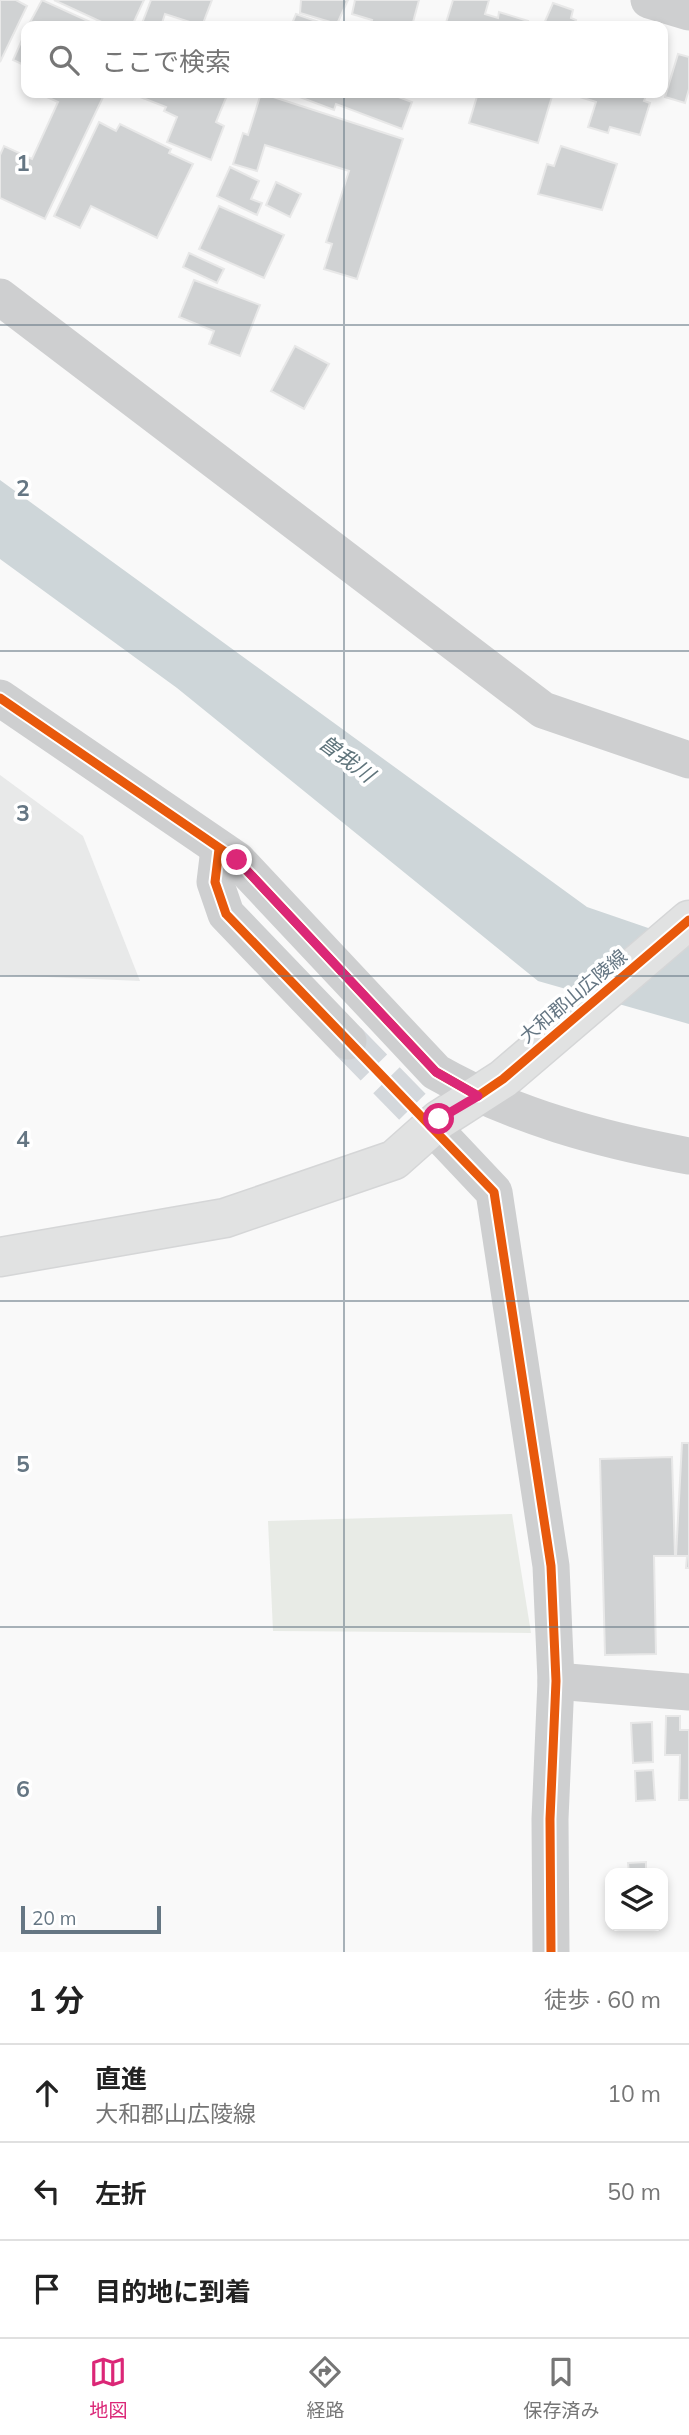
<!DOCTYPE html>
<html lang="ja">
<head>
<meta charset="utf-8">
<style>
	body { margin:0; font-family:Mulish,"Noto Sans JP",sans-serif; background:#f2f2f2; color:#222 }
	.controls { position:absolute; right:21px; bottom:21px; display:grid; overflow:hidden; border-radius:14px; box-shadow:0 4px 10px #0003 }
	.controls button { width:63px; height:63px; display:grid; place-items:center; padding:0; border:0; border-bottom:2px solid #e0e0e0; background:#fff; color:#222; font:35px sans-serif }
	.scale { position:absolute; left:21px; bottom:18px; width:140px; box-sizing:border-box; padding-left:7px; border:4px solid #657683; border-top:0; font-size:19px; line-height:24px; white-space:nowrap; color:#657683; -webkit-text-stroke:5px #fff; paint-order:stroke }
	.stop { position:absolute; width:21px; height:21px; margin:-16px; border:5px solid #db2777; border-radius:50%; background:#fff }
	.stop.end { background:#db2777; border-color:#fff; box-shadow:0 2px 7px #0008 }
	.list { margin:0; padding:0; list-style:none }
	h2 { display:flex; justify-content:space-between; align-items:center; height:91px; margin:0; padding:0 28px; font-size:30px }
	h2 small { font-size:23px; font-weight:400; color:#767676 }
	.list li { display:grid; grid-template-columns:46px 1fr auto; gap:21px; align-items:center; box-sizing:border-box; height:98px; padding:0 28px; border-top:2px solid #e0e0e0 }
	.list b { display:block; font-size:26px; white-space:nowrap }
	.list p { margin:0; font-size:23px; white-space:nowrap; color:#767676 }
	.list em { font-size:23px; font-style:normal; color:#767676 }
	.icon { flex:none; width:38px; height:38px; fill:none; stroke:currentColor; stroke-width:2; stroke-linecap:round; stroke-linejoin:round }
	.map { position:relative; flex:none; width:689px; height:1952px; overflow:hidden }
	.search { position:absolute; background:#fff; box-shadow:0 4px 10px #0003; left:21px; right:21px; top:21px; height:77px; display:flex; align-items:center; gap:18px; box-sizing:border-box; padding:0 24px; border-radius:14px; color:#767676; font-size:26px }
	.sheet { height:385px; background:#fff }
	nav { display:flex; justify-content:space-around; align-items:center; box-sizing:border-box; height:98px; border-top:2px solid #e0e0e0; background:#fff; font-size:19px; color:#767676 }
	nav a { display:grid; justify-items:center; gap:4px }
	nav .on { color:#db2777 }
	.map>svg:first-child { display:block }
	.built { fill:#e8e9e9 }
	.green { fill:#e8ebe6 }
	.water { fill:#ced6d9 }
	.building { fill:#d0d2d3; stroke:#e8e8e8; stroke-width:2 }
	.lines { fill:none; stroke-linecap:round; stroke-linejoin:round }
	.minor-tunnel { stroke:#d4d8dc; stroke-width:37; stroke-dasharray:37 18; stroke-linecap:butt }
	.secondary-casing { stroke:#d5d6d7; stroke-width:41 }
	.minor { stroke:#cecfd0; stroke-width:37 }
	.secondary { stroke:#e1e2e2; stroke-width:38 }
	.cycleway-casing { stroke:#fff; stroke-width:13 }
	.cycleway { stroke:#e8590c; stroke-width:9 }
	.route { stroke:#db2777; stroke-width:9 }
	.grid { fill:none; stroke:#657683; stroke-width:2; stroke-opacity:0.55 }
	.labels { text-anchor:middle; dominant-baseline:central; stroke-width:7; stroke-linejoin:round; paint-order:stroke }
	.street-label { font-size:19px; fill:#657683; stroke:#fff }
	.water-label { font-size:21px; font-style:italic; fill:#60757c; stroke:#fff }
	.grid-label { font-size:23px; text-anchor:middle; font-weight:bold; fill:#657683; stroke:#fff; stroke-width:7; stroke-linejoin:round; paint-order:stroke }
</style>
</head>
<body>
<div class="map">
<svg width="689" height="1952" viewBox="0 0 689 1952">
	<rect width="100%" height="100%" fill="#f9f9f9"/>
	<!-- built -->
	<polygon class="built" points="0,775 83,836 140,981 0,975"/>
	<!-- green -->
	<polygon class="green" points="512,1514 531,1633 273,1631 268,1521"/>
	<!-- water -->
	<polygon class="water" points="0,480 587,907 689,942 689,1024 538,981 177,688 0,559"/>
	<!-- building -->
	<g class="building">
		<polygon points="0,0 16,0 27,6 0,62"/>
		<polygon points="42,0 99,26 28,26"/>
		<polygon points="54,0 144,0 132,26 110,26"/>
		<polygon points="151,0 212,0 202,26 165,14 161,26 141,26"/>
		<polygon points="301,0 348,0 337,24 300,13"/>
		<polygon points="355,0 419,0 412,26 370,26 372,20 352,14"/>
		<polygon points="453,0 489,0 485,14 498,18 499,12 528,21 526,26 445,26"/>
		<polygon points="553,3 573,10 571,18 576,20 574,26 543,26"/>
		<polygon points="296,14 330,26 291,26"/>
		<polygon points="26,31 26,66 13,60"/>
		<polygon points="678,54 689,57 689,89 685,103 665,97"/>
		<polygon points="38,93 105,93 45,219 0,198 0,155 4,146 32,159 58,102"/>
		<polygon points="130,93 228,93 216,122 224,126 211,160 167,142 177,117 164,111 166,107"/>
		<polygon points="261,93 403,139 357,279 324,269 332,244 326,242 349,171 265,145 257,171 233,164 243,133 248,135"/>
		<polygon points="289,93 388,93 412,102 402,129 336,104 334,110"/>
		<polygon points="478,93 553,93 538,143 469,123"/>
		<polygon points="567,93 647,93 644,101 650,103 640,135 610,127 608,133 588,127 596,102"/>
		<polygon points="99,122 116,131 120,124 171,149 169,153 193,164 157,238 91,206 80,228 54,216"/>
		<polygon points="561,146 617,164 602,210 538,194 547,164 554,166"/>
		<polygon points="230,167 259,181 251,199 262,203 257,215 217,196"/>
		<polygon points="276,182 301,194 290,217 266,205"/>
		<polygon points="219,206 284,235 264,278 199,249"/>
		<polygon points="189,253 224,269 217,283 183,267"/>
		<polygon points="194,280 260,305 240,356 209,344 214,331 179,317"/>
		<polygon points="295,346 329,364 304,409 271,391"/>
		<polygon points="682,1443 689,1443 689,1568 686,1568 687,1556 676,1556"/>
		<polygon points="672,1457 675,1556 654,1556 656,1654 605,1655 600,1459"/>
		<polygon points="666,1716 680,1716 680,1730 689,1730 689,1800 679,1800 680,1755 665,1755"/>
		<polygon points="652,1722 653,1762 633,1763 631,1723"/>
		<polygon points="653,1770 655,1800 636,1801 635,1771"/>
		<polygon points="646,1862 646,1873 629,1873 628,1863"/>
	</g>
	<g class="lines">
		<!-- minor-tunnel -->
		<polyline class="minor-tunnel" points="348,1041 443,1138"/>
		<defs>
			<polyline id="secondary" points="0,1257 225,1218 394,1160 439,1120 503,1079 689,920"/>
		</defs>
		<!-- secondary casing -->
		<use href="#secondary" class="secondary-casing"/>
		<!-- minor -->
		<g class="minor">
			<polyline points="649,0 689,12"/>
			<polyline points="0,297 543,710 689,760"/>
			<path d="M 0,698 L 237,860 L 436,1072 C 513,1116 602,1140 689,1156"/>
			<polyline points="219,849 215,882 226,914 348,1041"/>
			<polyline points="443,1138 494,1192 551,1566 556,1681 550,1819 551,1952"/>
			<polyline points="556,1681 689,1692"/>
		</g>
		<!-- secondary -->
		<use href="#secondary" class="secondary"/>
		<defs>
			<g id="cycleway">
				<polyline points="0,698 237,860 436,1072 478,1096 503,1079 689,920"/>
				<polyline points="219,849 215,882 226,914 494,1192 551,1566 556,1681 550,1819 551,1952"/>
			</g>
		</defs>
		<!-- cycleway casing -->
		<use href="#cycleway" class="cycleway-casing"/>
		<!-- cycleway -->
		<use href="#cycleway" class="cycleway"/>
	</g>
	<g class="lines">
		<!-- route -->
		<polyline class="route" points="237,860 436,1072 478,1096 439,1119"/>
	</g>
	<!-- grid -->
	<path class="grid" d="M 344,0 L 344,26M 344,93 L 344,1952M 0,325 L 689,325M 0,651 L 689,651M 0,976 L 689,976M 0,1301 L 689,1301M 0,1627 L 689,1627"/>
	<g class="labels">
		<!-- street labels -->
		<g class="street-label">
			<text transform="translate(573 996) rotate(-40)">大和郡山広陵線</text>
		</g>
		<!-- water labels -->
		<g class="water-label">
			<text transform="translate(347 758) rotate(37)">曽我川</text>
		</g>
	</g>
	<g class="grid-label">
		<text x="23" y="171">1</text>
		<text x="23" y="496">2</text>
		<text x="23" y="821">3</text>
		<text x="23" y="1147">4</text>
		<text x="23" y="1472">5</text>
		<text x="23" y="1797">6</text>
	</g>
</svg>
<div class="controls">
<button><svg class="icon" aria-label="layers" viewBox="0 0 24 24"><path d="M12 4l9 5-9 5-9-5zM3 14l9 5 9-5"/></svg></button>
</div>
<div class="scale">20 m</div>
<div class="stop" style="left:439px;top:1119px"></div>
<div class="stop end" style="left:237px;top:860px"></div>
<div class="search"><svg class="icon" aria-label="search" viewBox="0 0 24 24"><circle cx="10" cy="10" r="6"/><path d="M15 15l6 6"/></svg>ここで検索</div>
</div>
<section class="sheet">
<h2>1 分<small>徒歩 · 60 m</small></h2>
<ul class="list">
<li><svg class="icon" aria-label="ahead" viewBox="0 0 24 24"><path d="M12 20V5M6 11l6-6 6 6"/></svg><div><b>直進</b><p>大和郡山広陵線</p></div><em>10 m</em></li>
<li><svg class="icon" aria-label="left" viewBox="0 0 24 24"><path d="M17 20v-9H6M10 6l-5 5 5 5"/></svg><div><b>左折</b></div><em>50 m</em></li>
<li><svg class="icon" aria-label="arrive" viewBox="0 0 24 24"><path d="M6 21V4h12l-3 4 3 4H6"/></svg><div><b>目的地に到着</b></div></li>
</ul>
</section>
<nav>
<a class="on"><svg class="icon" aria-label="map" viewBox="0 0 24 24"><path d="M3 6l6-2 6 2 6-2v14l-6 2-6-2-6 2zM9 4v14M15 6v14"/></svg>地図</a>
<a><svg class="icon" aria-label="directions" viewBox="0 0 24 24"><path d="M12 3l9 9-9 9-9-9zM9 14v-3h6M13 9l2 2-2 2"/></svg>経路</a>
<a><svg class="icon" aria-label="saved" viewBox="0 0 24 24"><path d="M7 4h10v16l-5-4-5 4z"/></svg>保存済み</a>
</nav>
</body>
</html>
